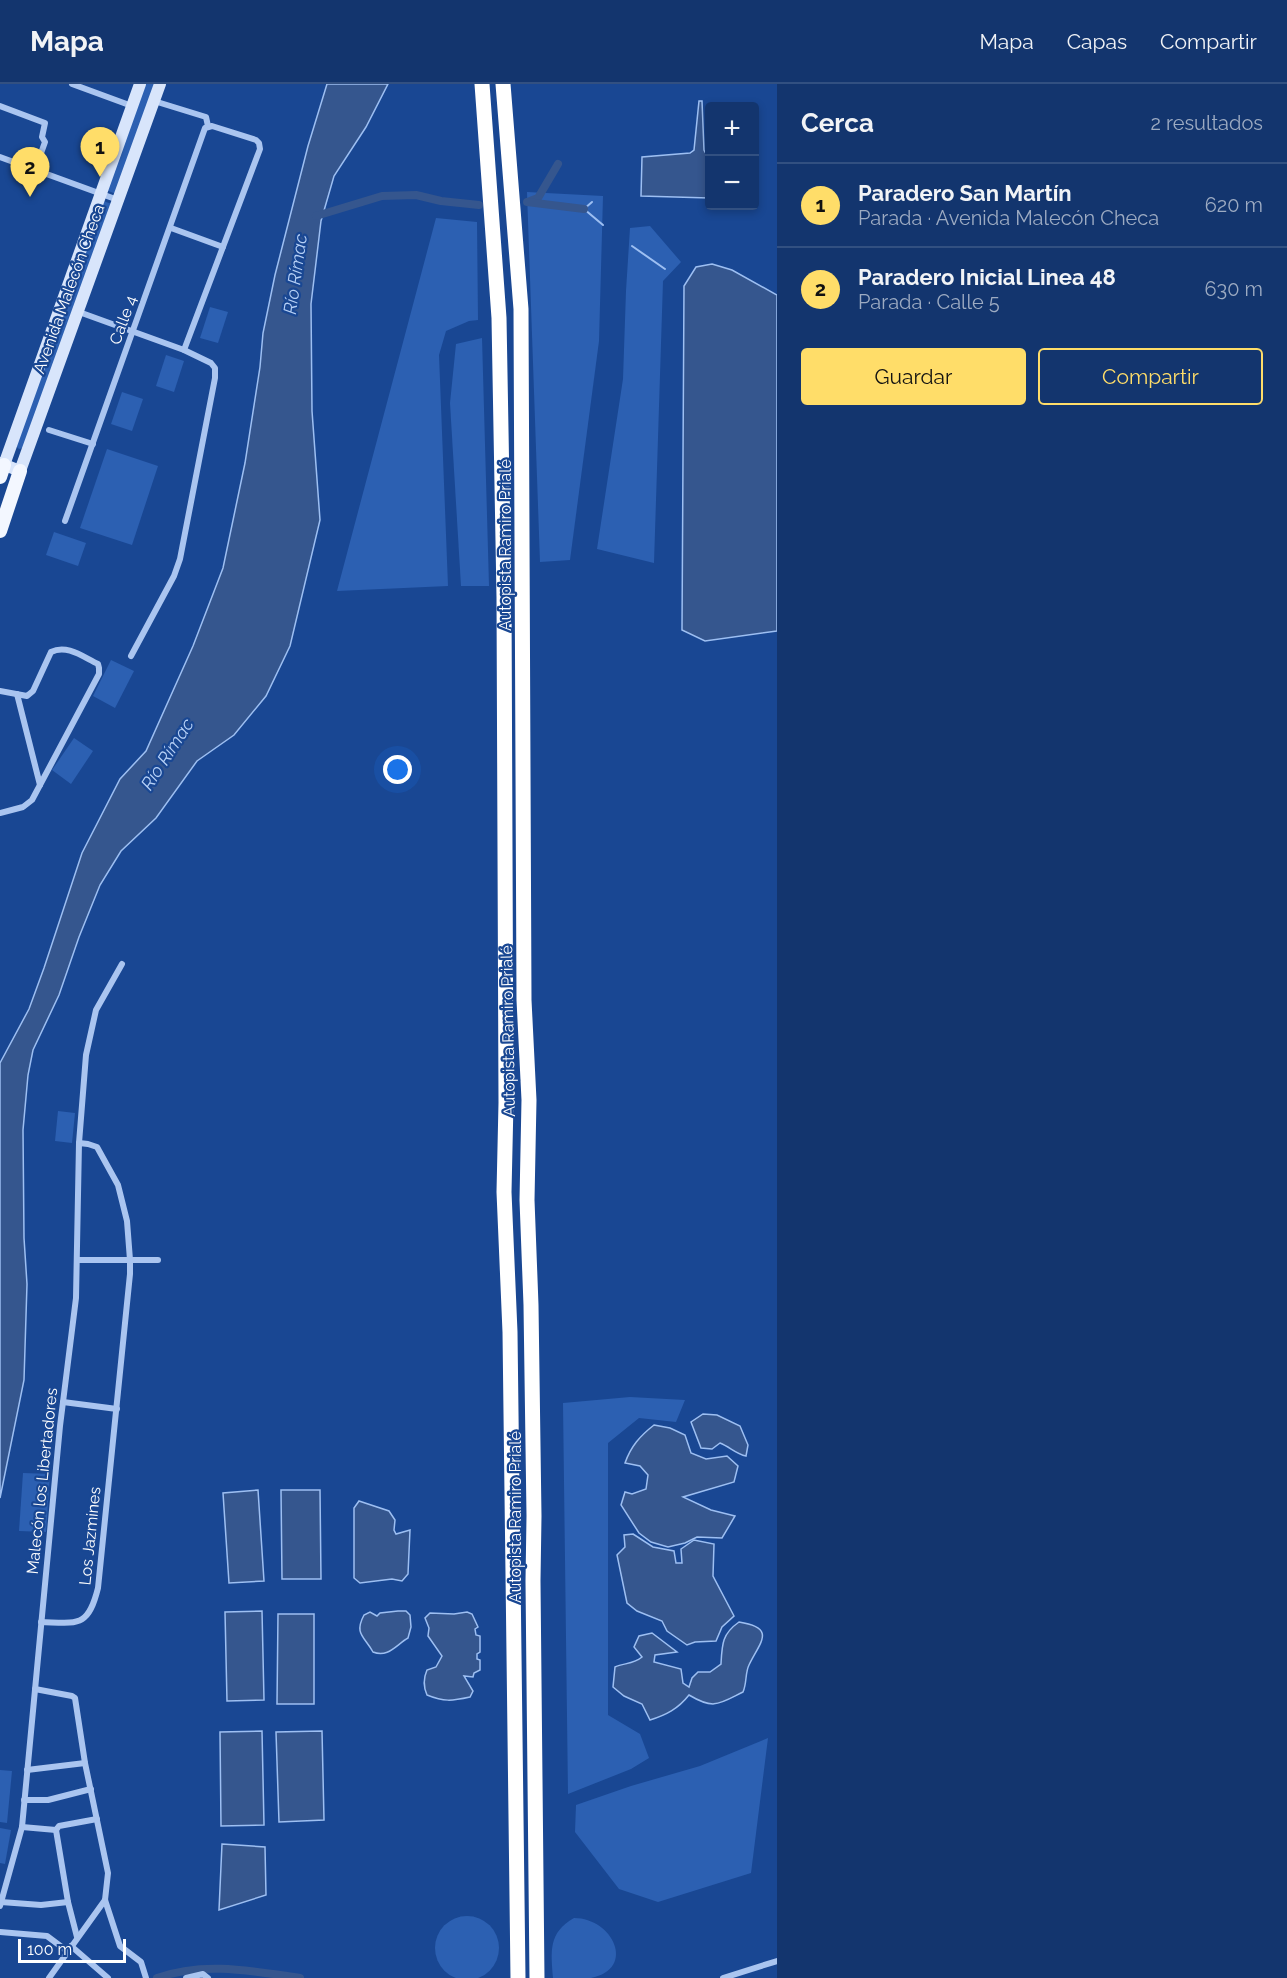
<!DOCTYPE html>
<html lang="es">
<head>
<meta charset="utf-8">
<style>
	body { margin:0; font-family:Raleway,sans-serif; background:#204076; color:#f1f3f6 }
	.controls { position:absolute; right:18px; top:18px; display:grid; overflow:hidden; border-radius:6px; box-shadow:0 3px 9px #0003 }
	.controls button { width:54px; height:54px; display:grid; place-items:center; padding:0; border:0; border-bottom:2px solid #325081; background:#13356e; color:#f1f3f6; font:30px sans-serif }
	.scale { position:absolute; left:18px; bottom:15px; width:108px; box-sizing:border-box; padding-left:6px; border:3px solid #fff; border-top:0; font-size:16px; line-height:21px; white-space:nowrap; color:#fff; -webkit-text-stroke:4px #194793; paint-order:stroke }
	.you { position:absolute; left:398px; top:686px; width:21px; height:21px; margin:-15px; border:4px solid #fff; border-radius:50%; background:#1a73e8; box-shadow:0 0 0 9px #1a73e833 }
	.badge { display:grid; place-items:center; width:39px; height:39px; border-radius:50%; background:#ffdd69; color:#111; font-size:20px; font-weight:700 }
	.pin { position:absolute; translate:-50% -50px; filter:drop-shadow(0 2px 3px #0008) }
	.pin::after { content:''; position:absolute; top:32px; width:21px; height:18px; background:inherit; clip-path:polygon(0 0,100% 0,50% 100%) }
	.list { margin:0; padding:0; list-style:none }
	h2 { display:flex; justify-content:space-between; align-items:center; height:78px; margin:0; padding:0 24px; font-size:26px }
	h2 small { font-size:20px; font-weight:400; color:#9dabc2 }
	.list li { display:grid; grid-template-columns:39px 1fr auto; gap:18px; align-items:center; box-sizing:border-box; height:84px; padding:0 24px; border-top:2px solid #325081 }
	.list b { display:block; font-size:22px; white-space:nowrap }
	.list p { margin:0; font-size:20px; white-space:nowrap; color:#9dabc2 }
	.list em { font-size:20px; font-style:normal; color:#9dabc2 }
	.actions { display:flex; gap:12px; padding:18px 24px }
	.actions a { flex:1; padding:14px 0; border:2px solid #ffdd69; border-radius:6px; text-align:center; font-size:21px; color:#ffdd69 }
	.actions .main { background:#ffdd69; color:#111 }
	.map { position:relative; flex:none; width:777px; height:1894px; overflow:hidden }
	header { display:flex; align-items:center; gap:36px; box-sizing:border-box; height:84px; padding:0 30px; background:#13356e; border-bottom:2px solid #325081 }
	header strong { font-size:28px }
	nav { display:flex; gap:33px; margin-inline-start:auto; font-size:21px }
	main { display:flex }
	aside { flex:1; background:#13356e }
	.map>svg:first-child { display:block }
	.green { fill:#2c60b2 }
	.water { fill:#35568e; stroke:#9dbff2; stroke-width:1.5 }
	.lines { fill:none; stroke-linecap:round; stroke-linejoin:round }
	.stream { stroke:#9dbff2; stroke-width:2 }
	.canal { stroke:#35568e; stroke-width:8 }
	.street { stroke:#aac5f0; stroke-width:6 }
	.secondary { stroke:#d8e5fb; stroke-width:12 }
	.primary { stroke:#f3f7ff; stroke-width:14 }
	.highway { stroke:#fff; stroke-width:15 }
	.labels { text-anchor:middle; dominant-baseline:central; stroke-width:4.5; stroke-linejoin:round; paint-order:stroke }
	.street-label { font-size:16px; fill:#fff; stroke:#194793 }
	.water-label { font-size:18px; font-style:italic; fill:#b6d0f6; stroke:#194793 }
</style>
</head>
<body>
<header>
<strong>Mapa</strong>
<nav><a>Mapa</a><a>Capas</a><a>Compartir</a></nav>
</header>
<main>
<div class="map">
<svg width="777" height="1894" viewBox="0 0 777 1894">
	<rect width="100%" height="100%" fill="#194793"/>
	<!-- green -->
	<g class="green">
		<polygon points="143,0 155,0 116,110 106,106"/>
		<polygon points="527,108 603,112 599,257 570,476 540,478"/>
		<polygon points="103,117 112,120 23,364 19,365 16,362"/>
		<polygon points="436,134 477,138 478,236 469,237 446,247 439,271 448,502 337,507"/>
		<polygon points="650,142 681,178 663,197 654,479 597,465 623,295 626,207 630,144"/>
		<polygon points="210,223 228,228 218,259 200,254"/>
		<polygon points="482,254 489,502 461,502 450,319 456,260"/>
		<polygon points="166,271 184,277 174,308 156,302"/>
		<polygon points="122,308 143,315 132,347 111,340"/>
		<polygon points="107,365 158,382 132,461 80,444"/>
		<polygon points="54,448 86,459 78,482 46,471"/>
		<polygon points="111,576 134,587 115,624 93,612"/>
		<polygon points="74,654 93,667 71,700 52,686"/>
		<polygon points="58,1027 75,1029 72,1059 55,1057"/>
		<polygon points="630,1313 685,1316 676,1338 639,1334 608,1359 608,1631 640,1650 649,1674 631,1685 568,1710 563,1319"/>
		<polygon points="23,1389 50,1390 46,1448 19,1447"/>
		<polygon points="768,1654 751,1789 658,1818 619,1805 575,1748 576,1721 631,1702 700,1682"/>
		<polygon points="0,1686 12,1687 7,1739 0,1738"/>
		<polygon points="0,1744 11,1746 5,1780 0,1779"/>
		<circle cx="467" cy="1864" r="32"/>
		<path d="M 574,1834 C 613,1834 637,1885 591,1894 C 579,1894 565,1894 553,1894 C 551,1867 548,1849 574,1834 Z"/>
	</g>
	<!-- water -->
	<g class="water">
		<polygon points="327,0 388,0 366,43 334,92 321,137 311,220 312,327 320,436 290,562 266,612 234,651 197,677 156,734 121,767 100,801 79,853 59,911 33,966 28,991 23,1046 24,1154 27,1200 24,1296 0,1414 0,979 29,925 44,884 82,769 120,695 146,667 193,562 223,484 245,379 260,283 263,249 275,191 308,62"/>
		<polygon points="699,17 702,17 704,66 705,68 709,69 709,114 641,112 642,73 690,69 694,66"/>
		<polygon points="712,180 732,186 777,211 777,547 705,557 682,546 684,202 696,183"/>
		<path d="M 703,1330 L 717,1331 L 740,1342 L 748,1361 L 746,1372 C 736,1370 730,1363 720,1359 L 712,1365 L 701,1364 L 691,1338 Z"/>
		<path d="M 654,1341 L 670,1344 L 685,1351 L 691,1369 L 706,1375 L 727,1372 L 738,1382 L 734,1398 L 683,1413 L 711,1426 L 735,1432 L 722,1454 L 697,1453 L 685,1459 L 668,1463 L 651,1458 L 639,1449 L 621,1421 L 625,1408 L 632,1410 L 646,1405 L 648,1391 L 640,1382 L 625,1379 C 631,1362 640,1352 654,1341 Z"/>
		<polygon points="258,1406 264,1497 229,1499 223,1409"/>
		<polygon points="281,1406 320,1406 321,1495 282,1495"/>
		<polygon points="359,1417 389,1427 395,1436 394,1446 396,1450 410,1446 408,1490 402,1497 392,1495 360,1499 354,1494 354,1424"/>
		<polygon points="633,1450 653,1463 674,1467 676,1479 682,1479 681,1465 694,1456 714,1460 713,1492 734,1532 722,1543 716,1557 695,1558 687,1561 667,1547 662,1537 637,1527 627,1519 617,1471 625,1463 624,1451"/>
		<polygon points="262,1527 264,1616 227,1617 225,1528"/>
		<path d="M 398,1527 L 406,1527 L 410,1531 L 411,1543 L 408,1554 C 396,1561 388,1574 373,1568 C 364,1552 354,1550 364,1531 L 370,1528 L 377,1532 L 380,1529 Z"/>
		<path d="M 467,1528 L 472,1530 L 478,1543 L 475,1545 L 476,1551 L 480,1552 L 480,1568 L 477,1570 L 477,1575 L 480,1576 L 480,1586 L 474,1589 L 473,1593 L 464,1592 L 473,1607 L 470,1613 C 452,1617 444,1618 427,1611 C 423,1602 423,1595 427,1586 L 436,1583 L 442,1572 L 428,1552 L 429,1544 L 425,1534 L 430,1529 L 454,1530 Z"/>
		<polygon points="278,1530 314,1530 314,1620 277,1620"/>
		<path d="M 739,1538 C 777,1544 760,1558 749,1581 C 745,1589 747,1599 743,1608 C 719,1620 714,1626 689,1611 C 678,1625 666,1631 650,1636 L 642,1620 L 624,1612 L 613,1603 L 615,1583 C 624,1579 634,1580 642,1573 L 634,1563 L 639,1552 L 652,1549 L 677,1568 L 655,1571 L 654,1578 L 681,1585 L 683,1599 L 689,1603 L 692,1594 L 698,1588 L 710,1588 L 721,1580 C 722,1560 722,1550 739,1538 Z"/>
		<polygon points="262,1647 264,1741 221,1742 220,1648"/>
		<polygon points="322,1647 324,1736 279,1738 276,1648"/>
		<polygon points="222,1760 265,1763 266,1811 219,1826"/>
	</g>
	<g class="lines">
		<!-- stream -->
		<g class="stream">
			<polyline points="592,118 584,125 603,141"/>
			<polyline points="632,162 665,185"/>
		</g>
		<!-- canal -->
		<g class="canal">
			<polyline points="530,117 538,114 558,80"/>
			<polyline points="527,118 584,125"/>
			<polyline points="316,132 382,112 416,111 441,117 479,121"/>
			<path d="M 157,1894 C 204,1877 252,1887 300,1894"/>
		</g>
		<!-- street -->
		<g class="street">
			<polyline points="72,0 132,22"/>
			<polyline points="154,17 206,33 208,42"/>
			<polyline points="0,22 45,39 42,53 45,58 35,86"/>
			<polyline points="0,73 118,116"/>
			<polyline points="171,144 223,163"/>
			<polyline points="79,228 184,266 211,279 215,284 215,294 180,475 174,492 131,572"/>
			<polyline points="49,346 93,360"/>
			<polyline points="65,437 205,44 212,42 256,56 259,59 260,65 184,266"/>
			<path d="M 0,607 L 27,612 L 33,607 L 51,568 C 67,560 83,573 98,580 L 99,584 L 99,590 L 32,716 L 23,723 L 0,729"/>
			<polyline points="17,610 40,701"/>
			<polyline points="77,1176 158,1176"/>
			<polyline points="63,1318 117,1325"/>
			<path d="M 41,1538 C 78,1539 88,1544 98,1504 L 130,1190 L 130,1176 L 127,1137 L 118,1101 L 97,1063 L 88,1060 L 79,1059"/>
			<polyline points="35,1605 72,1612 75,1614 85,1679 108,1789 105,1816 120,1862 141,1878 146,1894"/>
			<polyline points="27,1686 85,1679"/>
			<polyline points="24,1716 48,1716 91,1705"/>
			<polyline points="22,1743 56,1746 59,1742 97,1735"/>
			<polyline points="56,1746 68,1818 77,1853"/>
			<polyline points="1,1818 41,1821 68,1818"/>
			<polyline points="0,1822 22,1743 60,1342 76,1214 79,1059 86,971 96,926 122,880"/>
			<polyline points="0,1848 47,1852 67,1867"/>
			<polyline points="71,1862 108,1894"/>
			<polyline points="49,1894 105,1816"/>
			<polyline points="186,1894 203,1890 208,1894"/>
			<polyline points="723,1894 777,1877"/>
		</g>
		<!-- secondary -->
		<g class="secondary">
			<polyline points="0,379 20,387 160,0"/>
			<polyline points="4,381 140,0"/>
		</g>
		<!-- primary -->
		<g class="primary">
			<polyline points="0,393 4,381"/>
			<polyline points="0,447 20,387"/>
		</g>
		<!-- highway -->
		<g class="highway">
			<polyline points="482,0 499,234 504,513 506,1019 504,1108 510,1248 518,1894"/>
			<polyline points="503,0 521,225 524,916 529,1016 527,1116 531,1221 534,1432 533,1497 537,1894"/>
		</g>
	</g>
	<g class="labels">
		<!-- street labels -->
		<g class="street-label">
			<text transform="translate(69 205) rotate(-70)">Avenida Malecón Checa</text>
			<text transform="translate(123 236) rotate(-70)">Calle 4</text>
			<text transform="translate(505 461) rotate(-90)">Autopista Ramiro Prialé</text>
			<text transform="translate(508 947) rotate(-91)">Autopista Ramiro Prialé</text>
			<text transform="translate(42 1397) rotate(-84)">Malecón los Libertadores</text>
			<text transform="translate(515 1433) rotate(-90)">Autopista Ramiro Prialé</text>
			<text transform="translate(90 1452) rotate(-84)">Los Jazmines</text>
		</g>
		<!-- water labels -->
		<g class="water-label">
			<text transform="translate(295 190) rotate(-82)">Río Rímac</text>
			<text transform="translate(167 670) rotate(-57)">Río Rímac</text>
		</g>
	</g>
</svg>
<div class="controls">
<button>+</button>
<button>−</button>
</div>
<div class="scale">100 m</div>
<div class="you"></div>
<div class="pin badge" style="left:100px;top:93px">1</div>
<div class="pin badge" style="left:30px;top:113px">2</div>
</div>
<aside>
<h2>Cerca<small>2 resultados</small></h2>
<ul class="list">
<li><span class="badge">1</span><div><b>Paradero San Martín</b><p>Parada · Avenida Malecón Checa</p></div><em>620 m</em></li>
<li><span class="badge">2</span><div><b>Paradero Inicial Linea 48</b><p>Parada · Calle 5</p></div><em>630 m</em></li>
</ul>
<div class="actions"><a class="main">Guardar</a><a>Compartir</a></div>
</aside>
</main>
</body>
</html>
